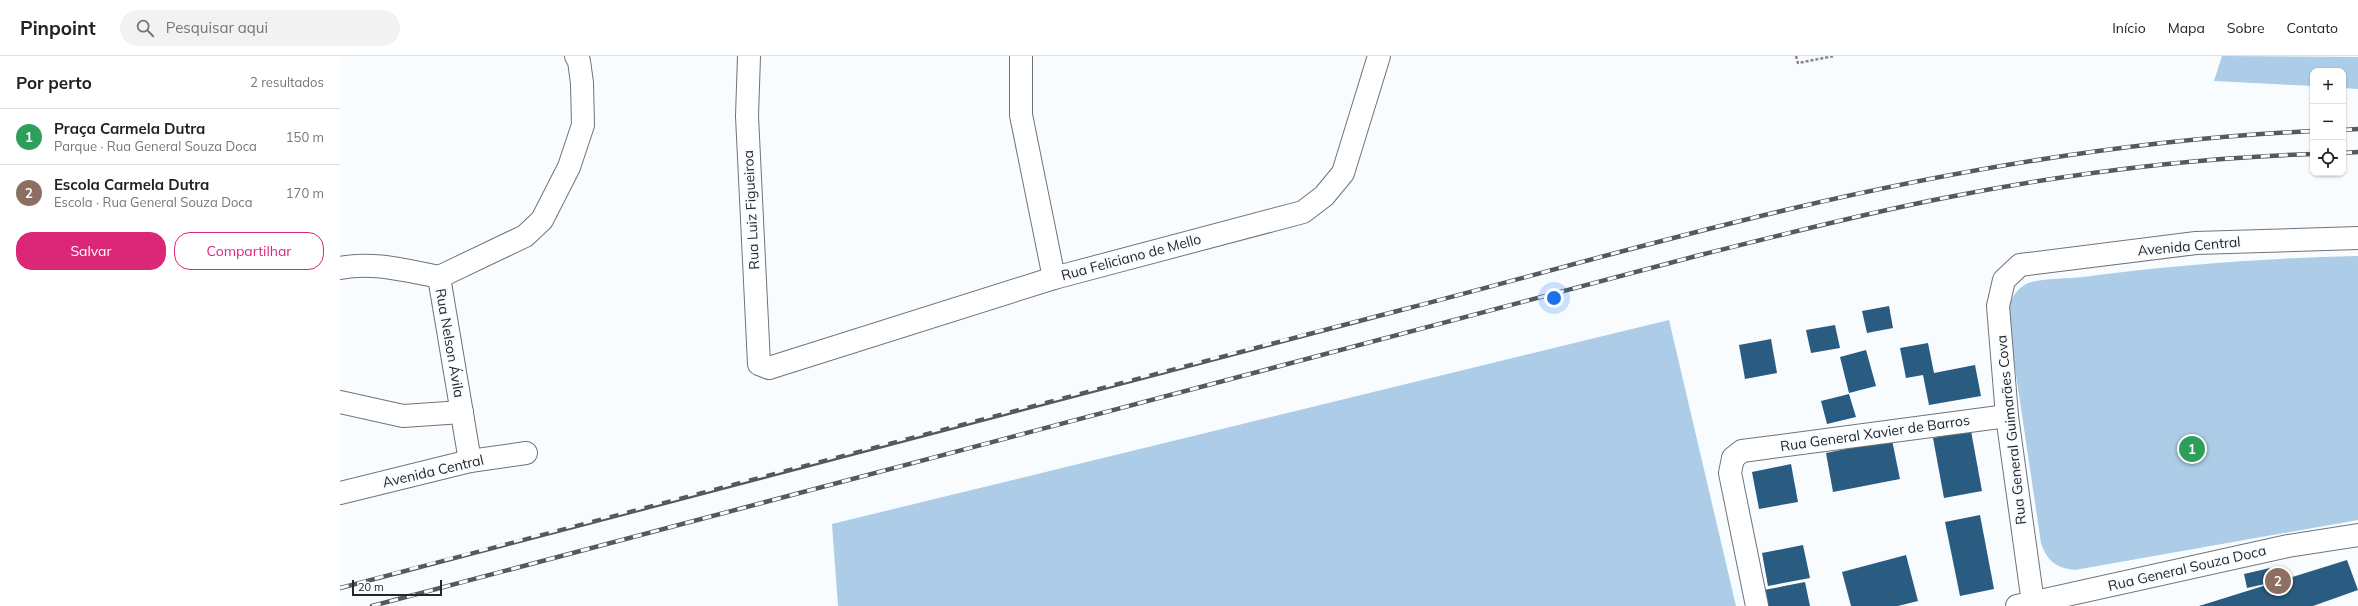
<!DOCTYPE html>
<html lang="pt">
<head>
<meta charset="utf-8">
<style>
	body { margin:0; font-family:Mulish,sans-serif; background:#f2f2f2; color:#222 }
	.controls { position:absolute; right:12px; top:12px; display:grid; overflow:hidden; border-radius:8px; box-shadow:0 1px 3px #0004 }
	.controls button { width:36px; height:36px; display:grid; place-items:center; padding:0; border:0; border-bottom:1px solid #e0e0e0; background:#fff; color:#222; font:20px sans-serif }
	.scale { position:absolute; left:12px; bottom:10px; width:90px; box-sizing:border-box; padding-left:4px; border:2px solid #24272a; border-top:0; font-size:11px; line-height:14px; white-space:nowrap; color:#24272a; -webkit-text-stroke:3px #f8fcff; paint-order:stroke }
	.you { position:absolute; left:1214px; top:242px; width:14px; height:14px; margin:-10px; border:3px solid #fff; border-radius:50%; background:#1a73e8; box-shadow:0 0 0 6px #1a73e833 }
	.badge { display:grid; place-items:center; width:26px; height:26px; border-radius:50%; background:#db2777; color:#fff; font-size:13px; font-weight:700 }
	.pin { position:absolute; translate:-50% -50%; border:2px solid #fff; box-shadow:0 1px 4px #0006 }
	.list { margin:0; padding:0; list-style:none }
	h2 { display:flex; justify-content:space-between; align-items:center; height:52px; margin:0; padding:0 16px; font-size:17px }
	h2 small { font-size:13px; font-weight:400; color:#767676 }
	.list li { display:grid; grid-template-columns:26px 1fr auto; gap:12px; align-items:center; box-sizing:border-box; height:56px; padding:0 16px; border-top:1px solid #e0e0e0 }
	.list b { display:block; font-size:15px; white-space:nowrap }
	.list p { margin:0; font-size:13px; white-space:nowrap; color:#767676 }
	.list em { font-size:13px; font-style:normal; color:#767676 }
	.actions { display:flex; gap:8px; padding:12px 16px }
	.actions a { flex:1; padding:9px 0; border:1px solid #db2777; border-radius:16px; text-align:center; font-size:14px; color:#db2777 }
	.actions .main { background:#db2777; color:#fff }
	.icon { flex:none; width:22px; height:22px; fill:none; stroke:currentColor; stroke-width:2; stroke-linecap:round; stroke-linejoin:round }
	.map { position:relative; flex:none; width:2018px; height:550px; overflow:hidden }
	header { display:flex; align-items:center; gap:24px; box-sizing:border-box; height:56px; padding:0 20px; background:#fff; border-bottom:1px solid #e0e0e0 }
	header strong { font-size:19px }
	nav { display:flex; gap:22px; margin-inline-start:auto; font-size:14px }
	.search { width:280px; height:36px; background:#f2f2f2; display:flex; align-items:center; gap:10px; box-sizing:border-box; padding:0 14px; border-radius:22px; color:#767676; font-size:15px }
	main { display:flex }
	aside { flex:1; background:#fff }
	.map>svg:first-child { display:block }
	.green { fill:#accce7 }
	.building { fill:#2a5b80 }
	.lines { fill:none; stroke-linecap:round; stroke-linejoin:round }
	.street-casing { stroke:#6c747b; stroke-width:24 }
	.path { stroke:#84878a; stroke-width:2.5; stroke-dasharray:3 2; stroke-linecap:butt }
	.street { stroke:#fff; stroke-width:22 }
	.rail-casing { stroke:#55595c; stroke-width:4.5 }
	.rail { stroke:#f8fcff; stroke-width:3; stroke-dasharray:9; stroke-linecap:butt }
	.labels { text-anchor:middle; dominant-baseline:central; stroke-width:4; stroke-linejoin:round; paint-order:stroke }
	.street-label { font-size:14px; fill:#24272a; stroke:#f8fcff }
</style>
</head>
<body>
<header>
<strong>Pinpoint</strong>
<div class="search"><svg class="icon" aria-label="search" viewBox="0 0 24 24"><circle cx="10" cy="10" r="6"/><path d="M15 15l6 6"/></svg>Pesquisar aqui</div>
<nav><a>Início</a><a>Mapa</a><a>Sobre</a><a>Contato</a></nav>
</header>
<main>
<aside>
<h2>Por perto<small>2 resultados</small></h2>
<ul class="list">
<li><span class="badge" style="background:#2e9e5b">1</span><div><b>Praça Carmela Dutra</b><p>Parque · Rua General Souza Doca</p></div><em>150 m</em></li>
<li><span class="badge" style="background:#8d6e63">2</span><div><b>Escola Carmela Dutra</b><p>Escola · Rua General Souza Doca</p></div><em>170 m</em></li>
</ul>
<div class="actions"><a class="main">Salvar</a><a>Compartilhar</a></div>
</aside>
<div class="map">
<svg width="2018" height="550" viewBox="0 0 2018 550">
	<rect width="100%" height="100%" fill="#f8fcff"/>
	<!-- green -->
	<g class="green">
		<polygon points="1882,0 2018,1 2018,33 2003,32 2003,15 1973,15 1973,30 1874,25"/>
		<path d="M 2018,200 L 2018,464 L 1735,514 C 1716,512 1707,505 1701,487 L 1667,258 C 1669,246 1675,234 1686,228 C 1700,222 1727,223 1743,221 C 1834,209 1926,202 2018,200 Z"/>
		<polygon points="1329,264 1396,550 498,550 492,468"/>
	</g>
	<!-- building -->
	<g class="building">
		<polygon points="1549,250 1553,272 1527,277 1522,255"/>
		<polygon points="1495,269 1500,292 1471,297 1466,274"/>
		<polygon points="1431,283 1437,317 1405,323 1399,289"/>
		<polygon points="1588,287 1594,317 1635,309 1641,340 1589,349 1583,319 1566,322 1560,292"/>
		<polygon points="1526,294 1536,330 1509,337 1500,301"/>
		<polygon points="1509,338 1516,361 1487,368 1481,345"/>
		<polygon points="1631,375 1642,435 1604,442 1593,382"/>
		<polygon points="1552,384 1560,423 1493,436 1486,397"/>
		<polygon points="1451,408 1458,446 1419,453 1412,416"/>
		<polygon points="1640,459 1654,533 1620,540 1605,466"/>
		<polygon points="1463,489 1470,522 1428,530 1422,497"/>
		<polygon points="1566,499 1578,545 1558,550 1511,550 1502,516"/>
		<polygon points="2007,504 2018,534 1973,550 1859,550"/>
		<polygon points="1930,512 1934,526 1907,532 1904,518"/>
		<polygon points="1465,526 1470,550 1427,550 1424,534"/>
	</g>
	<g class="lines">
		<defs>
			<g id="street">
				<polyline points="409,0 407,60 419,308 429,312 714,222 963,156 984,140 1003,117 1039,0"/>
				<polyline points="681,0 681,59 714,222"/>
				<path d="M 0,212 C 33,205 67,215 99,221"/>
				<polyline points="0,346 63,360 122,356"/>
				<polyline points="130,405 99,221 185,180 202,164 229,111 243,69 242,27 239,5 236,0"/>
				<polyline points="0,437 130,405 186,397"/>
				<polyline points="1693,547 1667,360 1658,250 1664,224 1680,209 1856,187 2018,182"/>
				<polyline points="1417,550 1390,417 1393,402 1402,395 1667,360"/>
				<polyline points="1677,550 1948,490 2018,479"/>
			</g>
		</defs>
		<!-- street casing -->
		<use href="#street" class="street-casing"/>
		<!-- path -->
		<polyline class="path" points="1456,0 1458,7 1494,0"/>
		<!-- street -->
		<use href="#street" class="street"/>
		<defs>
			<g id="rail">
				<polyline points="2003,74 2018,73"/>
				<polyline points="2003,97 2018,96"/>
				<path d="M 0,532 C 354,437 709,344 1065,253 C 1193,220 1321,183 1450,153 C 1621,113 1797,83 1973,75"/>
				<path d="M 32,550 L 1360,199 C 1441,179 1522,158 1604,142 C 1725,118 1849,102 1973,98"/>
			</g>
		</defs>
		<!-- rail casing -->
		<use href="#rail" class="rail-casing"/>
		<!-- rail -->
		<use href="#rail" class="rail"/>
	</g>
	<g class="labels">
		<!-- street labels -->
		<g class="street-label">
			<text transform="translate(411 154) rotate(-93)">Rua Luiz Figueiroa</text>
			<text transform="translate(1849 190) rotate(-5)">Avenida Central</text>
			<text transform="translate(791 201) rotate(-15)">Rua Feliciano de Mello</text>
			<text transform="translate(110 287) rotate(80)">Rua Nelson Ávila</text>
			<text transform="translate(1671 374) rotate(-96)">Rua General Guimarães Cova</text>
			<text transform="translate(1535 377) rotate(-8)">Rua General Xavier de Barros</text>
			<text transform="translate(93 415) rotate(-13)">Avenida Central</text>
			<text transform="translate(1847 512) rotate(-13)">Rua General Souza Doca</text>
		</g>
	</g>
</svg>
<div class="controls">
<button>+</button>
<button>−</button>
<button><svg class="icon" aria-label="locate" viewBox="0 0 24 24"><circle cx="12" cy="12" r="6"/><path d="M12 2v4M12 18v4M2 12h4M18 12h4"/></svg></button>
</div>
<div class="scale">20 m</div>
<div class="you"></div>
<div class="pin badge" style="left:1852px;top:393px;background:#2e9e5b">1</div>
<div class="pin badge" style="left:1938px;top:525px;background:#8d6e63">2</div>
</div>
</main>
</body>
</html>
